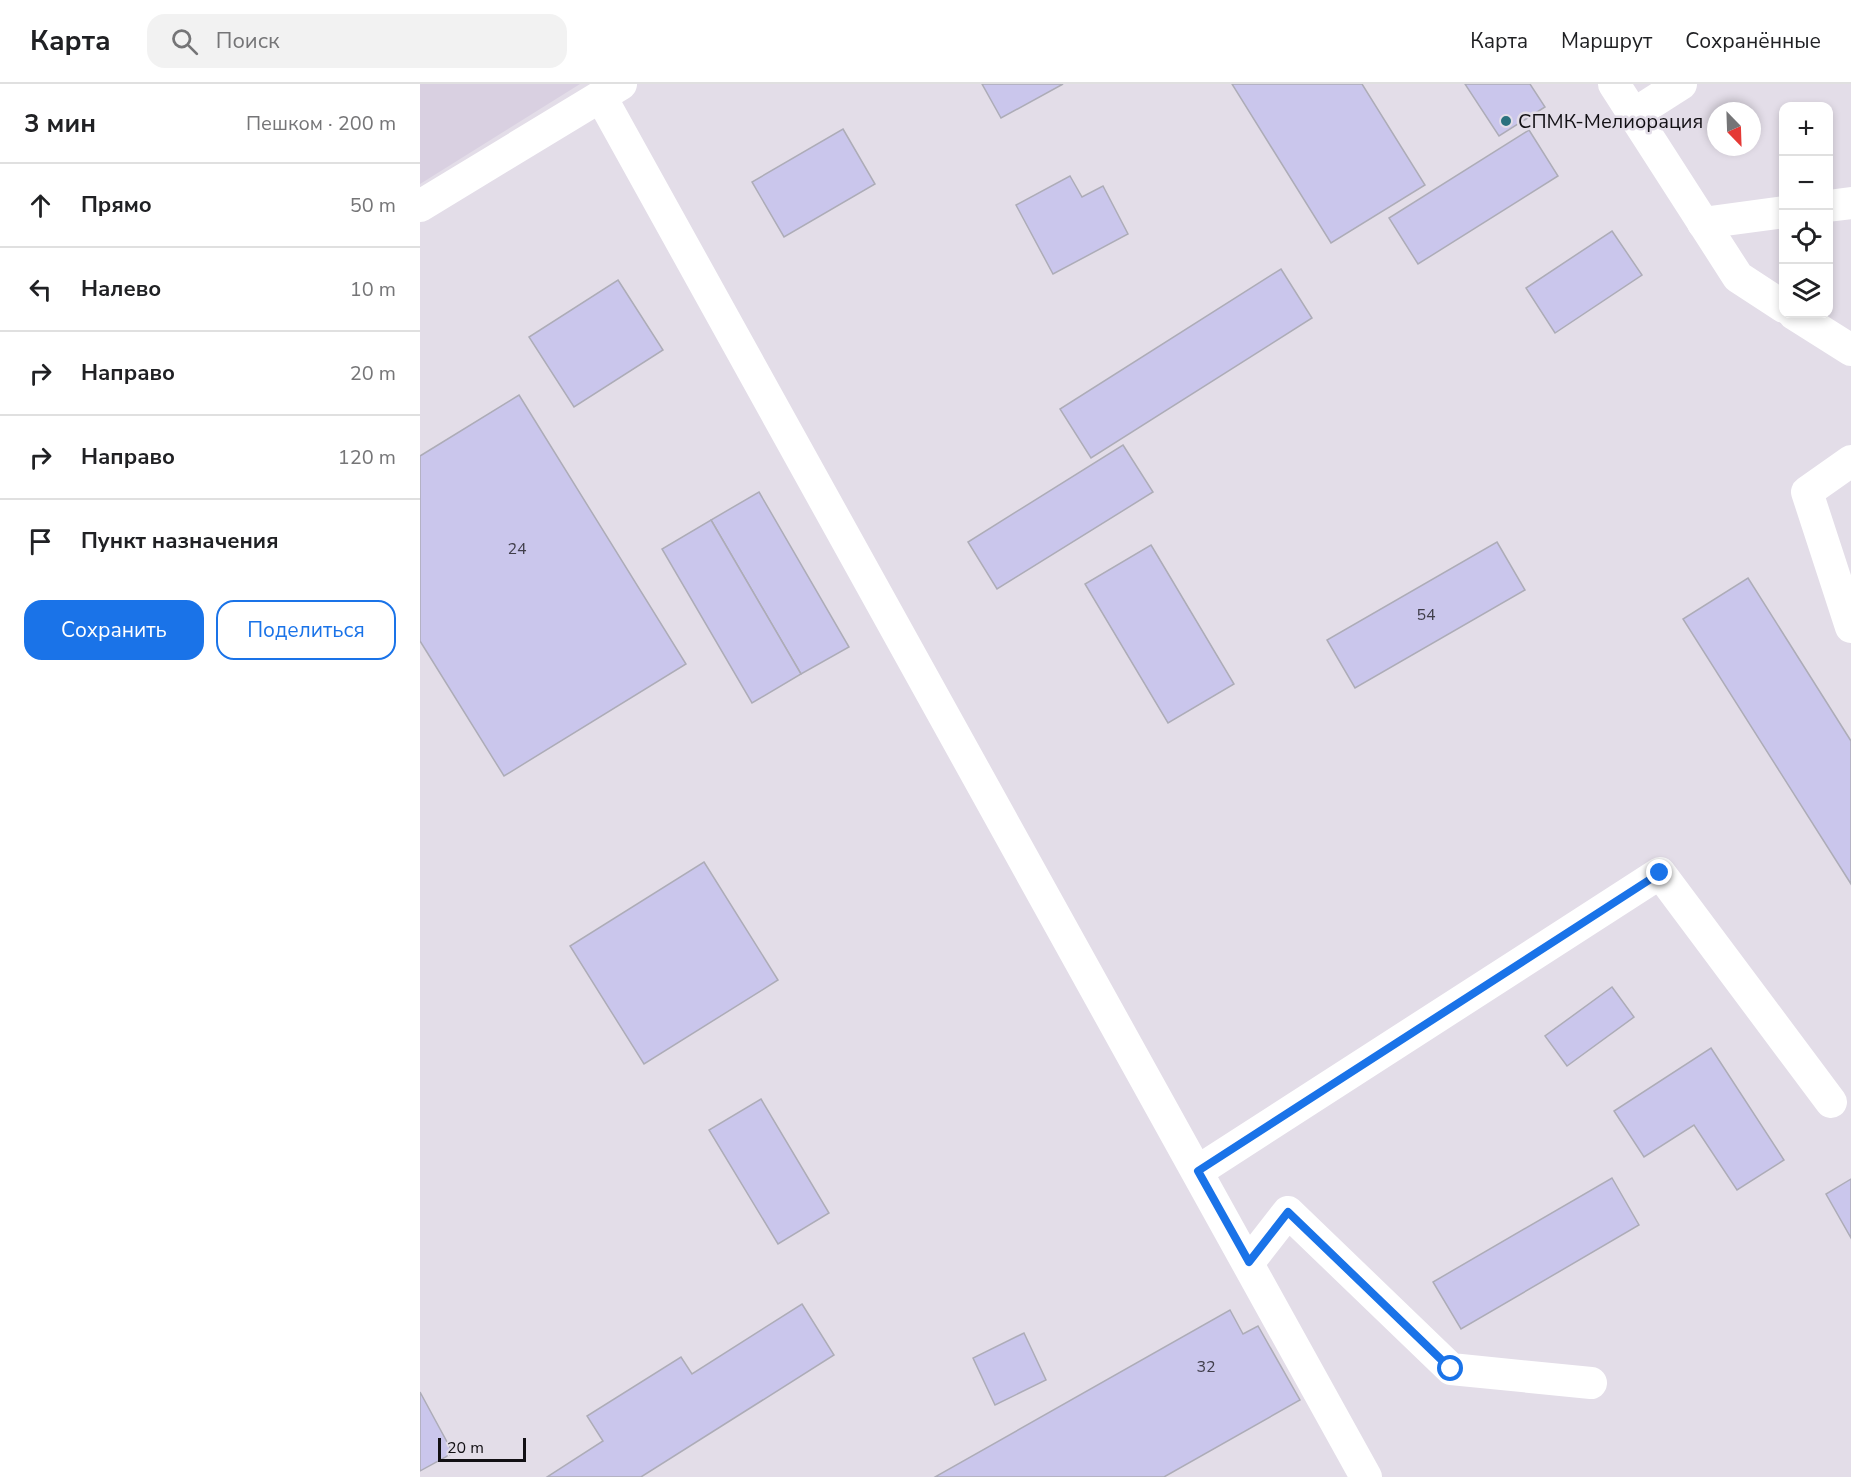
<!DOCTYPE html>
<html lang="ru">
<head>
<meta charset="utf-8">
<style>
	body { margin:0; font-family:"Nunito Sans",sans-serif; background:#f2f2f2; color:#202124 }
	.controls { position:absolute; right:18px; top:18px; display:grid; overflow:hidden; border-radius:12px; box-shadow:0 3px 9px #0003 }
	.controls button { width:54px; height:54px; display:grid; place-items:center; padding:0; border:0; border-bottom:2px solid #e0e0e0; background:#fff; color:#202124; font:30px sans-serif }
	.compass { position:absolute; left:1287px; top:18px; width:54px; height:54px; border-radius:50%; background:#fff; box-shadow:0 3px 9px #0003; rotate:157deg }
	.scale { position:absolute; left:18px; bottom:15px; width:88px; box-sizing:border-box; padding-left:6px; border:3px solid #121014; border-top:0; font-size:16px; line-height:21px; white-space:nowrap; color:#121014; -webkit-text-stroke:4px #e3dde8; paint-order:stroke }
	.stop { position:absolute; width:18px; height:18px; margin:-14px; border:4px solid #1a73e8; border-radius:50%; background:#fff }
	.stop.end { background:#1a73e8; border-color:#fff; box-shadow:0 2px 6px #0008 }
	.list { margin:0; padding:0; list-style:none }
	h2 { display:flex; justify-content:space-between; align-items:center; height:78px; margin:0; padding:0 24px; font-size:26px }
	h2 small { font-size:20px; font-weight:400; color:#757577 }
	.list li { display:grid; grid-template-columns:39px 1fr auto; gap:18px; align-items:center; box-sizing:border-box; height:84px; padding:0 24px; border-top:2px solid #e0e0e0 }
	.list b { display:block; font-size:22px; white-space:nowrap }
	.list em { font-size:20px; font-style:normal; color:#757577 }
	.actions { display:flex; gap:12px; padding:18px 24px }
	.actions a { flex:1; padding:14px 0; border:2px solid #1a73e8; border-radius:18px; text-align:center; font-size:21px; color:#1a73e8 }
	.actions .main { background:#1a73e8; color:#fff }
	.icon { flex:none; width:33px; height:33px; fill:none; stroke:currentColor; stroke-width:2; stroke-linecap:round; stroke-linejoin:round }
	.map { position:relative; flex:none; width:1431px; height:1393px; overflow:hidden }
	header { display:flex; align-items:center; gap:36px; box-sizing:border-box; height:84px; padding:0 30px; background:#fff; border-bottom:2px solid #e0e0e0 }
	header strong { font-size:28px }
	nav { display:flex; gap:33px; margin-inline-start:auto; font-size:21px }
	.search { width:420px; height:54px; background:#f2f2f2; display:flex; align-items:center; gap:15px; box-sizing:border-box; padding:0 21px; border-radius:18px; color:#757577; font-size:22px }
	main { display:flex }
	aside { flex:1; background:#fff }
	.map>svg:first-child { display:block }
	.built { fill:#d9d0e1 }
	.building { fill:#cac6ec; stroke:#adacb7; stroke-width:1.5 }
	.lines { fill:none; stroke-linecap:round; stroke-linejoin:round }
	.minor { stroke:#fff; stroke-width:32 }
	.route { stroke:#1a73e8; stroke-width:8 }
	.poi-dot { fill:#2a717e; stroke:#e3dde8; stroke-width:2 }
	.labels { text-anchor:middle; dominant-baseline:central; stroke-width:5; stroke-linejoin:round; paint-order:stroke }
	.number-label { font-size:16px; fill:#403e4a }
	.poi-label { font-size:20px; fill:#121014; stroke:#e3dde8; text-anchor:start }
</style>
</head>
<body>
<header>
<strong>Карта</strong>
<div class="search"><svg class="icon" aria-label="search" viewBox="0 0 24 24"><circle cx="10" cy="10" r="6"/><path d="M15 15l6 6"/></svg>Поиск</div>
<nav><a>Карта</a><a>Маршрут</a><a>Сохранённые</a></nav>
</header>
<main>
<aside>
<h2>3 мин<small>Пешком · 200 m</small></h2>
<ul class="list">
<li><svg class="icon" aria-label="ahead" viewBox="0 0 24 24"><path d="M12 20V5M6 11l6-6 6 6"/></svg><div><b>Прямо</b></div><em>50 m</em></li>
<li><svg class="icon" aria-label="left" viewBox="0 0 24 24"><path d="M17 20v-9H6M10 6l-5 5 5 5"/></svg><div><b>Налево</b></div><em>10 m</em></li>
<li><svg class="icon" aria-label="right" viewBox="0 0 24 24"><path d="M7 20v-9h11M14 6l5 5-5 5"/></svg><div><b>Направо</b></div><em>20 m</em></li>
<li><svg class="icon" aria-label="right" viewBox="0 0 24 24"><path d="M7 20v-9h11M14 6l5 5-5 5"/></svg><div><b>Направо</b></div><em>120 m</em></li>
<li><svg class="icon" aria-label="arrive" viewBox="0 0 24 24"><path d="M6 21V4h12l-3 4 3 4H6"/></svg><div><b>Пункт назначения</b></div></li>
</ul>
<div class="actions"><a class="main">Сохранить</a><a>Поделиться</a></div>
</aside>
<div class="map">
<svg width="1431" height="1393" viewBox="0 0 1431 1393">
	<rect width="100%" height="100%" fill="#e3dde8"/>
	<!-- built -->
	<polygon class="built" points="0,0 160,0 0,100"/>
	<!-- building -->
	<g class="building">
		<polygon points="562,0 643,0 581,34"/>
		<polygon points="812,0 942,0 1005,101 911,159"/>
		<polygon points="1045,0 1110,0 1125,23 1079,52"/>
		<polygon points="423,45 455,100 364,153 332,98"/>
		<polygon points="1109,46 1138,92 998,180 969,134"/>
		<polygon points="650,92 662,113 683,102 708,150 633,190 596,121"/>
		<polygon points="1192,147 1222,191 1135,249 1106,204"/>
		<polygon points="861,185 892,234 671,374 640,325"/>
		<polygon points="198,196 243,266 154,323 109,253"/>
		<polygon points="99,311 266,580 84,692 0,557 0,372"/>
		<polygon points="703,361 733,408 577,505 548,458"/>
		<polygon points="339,408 429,563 381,590 291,436"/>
		<polygon points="291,436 381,590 332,619 242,465"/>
		<polygon points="1077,458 1105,506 935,604 907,556"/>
		<polygon points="731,461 814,600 748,639 665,500"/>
		<polygon points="1328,494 1431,657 1431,800 1263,535"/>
		<polygon points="284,778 358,896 224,980 150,862"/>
		<polygon points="1192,903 1214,933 1147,982 1125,952"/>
		<polygon points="1291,964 1364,1076 1317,1106 1274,1041 1224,1073 1194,1027"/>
		<polygon points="341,1015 409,1129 358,1160 289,1046"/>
		<polygon points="1192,1094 1219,1141 1041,1245 1013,1198"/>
		<polygon points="1431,1095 1431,1154 1406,1110"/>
		<polygon points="382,1220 414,1271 221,1393 127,1393 183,1357 167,1332 261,1273 272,1290"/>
		<polygon points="810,1226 823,1250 838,1242 880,1316 744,1393 515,1393"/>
		<polygon points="604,1249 626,1296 575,1321 553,1274"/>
		<polygon points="0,1308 33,1369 0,1387"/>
	</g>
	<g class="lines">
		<!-- minor -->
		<g class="minor">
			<polyline points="1194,0 1318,193 1364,223"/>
			<polyline points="181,13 946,1393"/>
			<polyline points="1214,30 1261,0"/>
			<polyline points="0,122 201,0"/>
			<polyline points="1408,122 1431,119"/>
			<polyline points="1283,139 1364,128"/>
			<polyline points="1374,230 1431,266"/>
			<polyline points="1431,377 1387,408 1431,543"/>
			<polyline points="778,1087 1240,789 1411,1018"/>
			<polyline points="829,1178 868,1128 1031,1285 1171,1299"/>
		</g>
	</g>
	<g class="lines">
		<!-- route -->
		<polyline class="route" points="1031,1285 868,1128 829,1178 778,1087 1240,789"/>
	</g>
	<!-- markers -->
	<circle class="poi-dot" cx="1086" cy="37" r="6"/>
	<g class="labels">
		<!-- number labels -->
		<g class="number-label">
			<text x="97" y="465">24</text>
			<text x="1006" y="531">54</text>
			<text x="786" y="1283">32</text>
		</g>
		<!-- poi labels -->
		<g class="poi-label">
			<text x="1098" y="37">СПМК-Мелиорация</text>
		</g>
	</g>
</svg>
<div class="controls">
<button>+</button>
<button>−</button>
<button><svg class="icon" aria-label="locate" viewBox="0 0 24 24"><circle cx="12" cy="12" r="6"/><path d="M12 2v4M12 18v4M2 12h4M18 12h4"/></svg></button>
<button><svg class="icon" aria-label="layers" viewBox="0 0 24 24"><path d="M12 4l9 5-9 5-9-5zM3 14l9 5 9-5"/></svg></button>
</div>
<svg class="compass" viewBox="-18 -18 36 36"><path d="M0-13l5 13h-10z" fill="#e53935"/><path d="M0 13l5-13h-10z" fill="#757577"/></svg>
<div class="scale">20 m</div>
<div class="stop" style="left:1031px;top:1285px"></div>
<div class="stop end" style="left:1240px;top:789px"></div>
</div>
</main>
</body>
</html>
